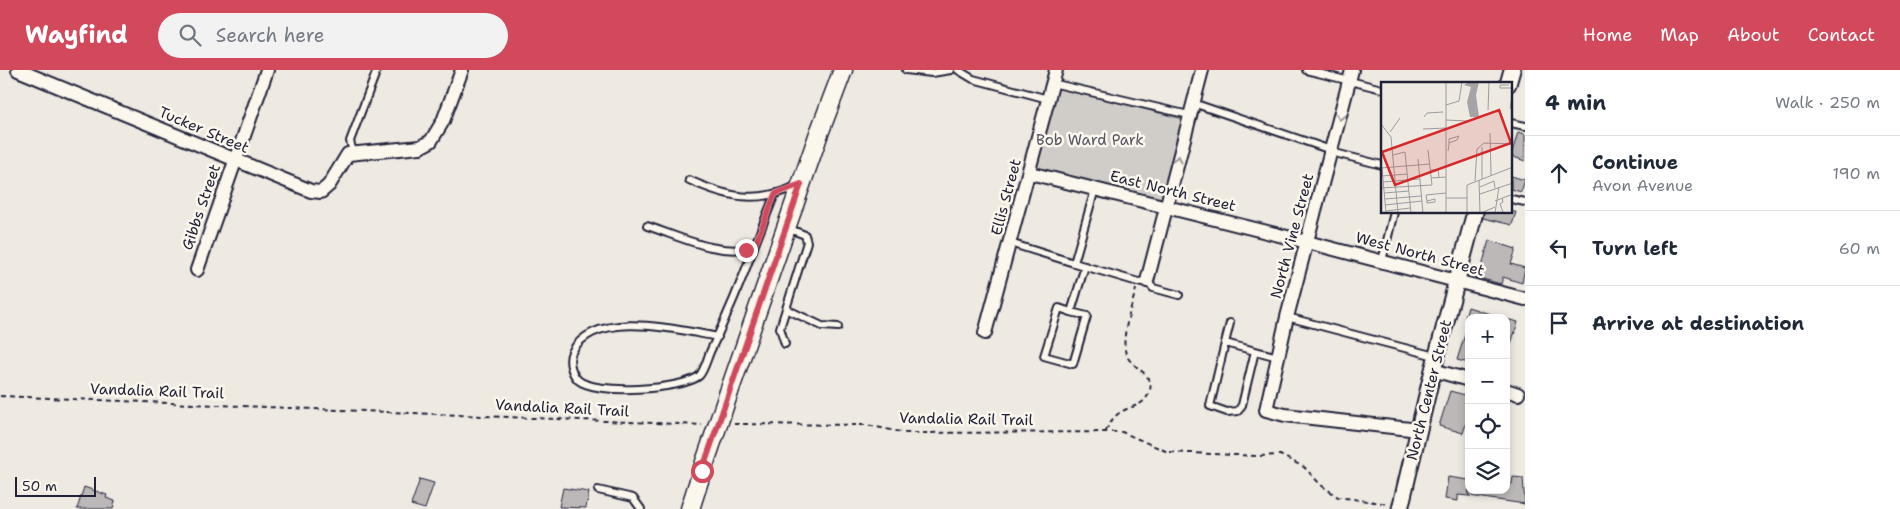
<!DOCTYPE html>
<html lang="en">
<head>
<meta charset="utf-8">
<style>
	body { margin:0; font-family:"Shantell Sans",sans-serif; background:#f2f2f3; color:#1f2937 }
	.controls { position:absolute; right:15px; bottom:15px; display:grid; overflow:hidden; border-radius:10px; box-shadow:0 2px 8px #0003 }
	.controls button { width:45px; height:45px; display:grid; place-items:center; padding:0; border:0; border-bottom:1px solid #e0e1e3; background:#fff; color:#1f2937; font:25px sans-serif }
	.scale { position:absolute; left:15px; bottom:12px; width:81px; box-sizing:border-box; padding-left:5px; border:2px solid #22223b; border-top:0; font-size:14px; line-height:18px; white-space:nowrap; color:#22223b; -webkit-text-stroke:4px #fbf7ec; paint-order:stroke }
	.stop { position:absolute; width:15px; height:15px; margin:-11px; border:4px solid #d1495b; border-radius:50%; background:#fff }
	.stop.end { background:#d1495b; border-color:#fff; box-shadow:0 1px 5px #0008 }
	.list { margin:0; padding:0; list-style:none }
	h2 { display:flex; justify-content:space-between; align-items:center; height:65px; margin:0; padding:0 20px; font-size:21px }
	h2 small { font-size:16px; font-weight:400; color:#747a83 }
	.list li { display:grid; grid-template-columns:32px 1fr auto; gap:15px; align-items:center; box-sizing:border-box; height:75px; padding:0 20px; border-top:1px solid #e0e1e3 }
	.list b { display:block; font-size:19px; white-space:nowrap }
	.list p { margin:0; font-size:16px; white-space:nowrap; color:#747a83 }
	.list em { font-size:16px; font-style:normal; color:#747a83 }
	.icon { flex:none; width:28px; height:28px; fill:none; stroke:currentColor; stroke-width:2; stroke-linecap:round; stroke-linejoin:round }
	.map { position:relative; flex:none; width:1525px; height:439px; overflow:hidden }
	header { display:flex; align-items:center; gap:30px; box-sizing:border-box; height:70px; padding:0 25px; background:#d1495b; color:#fff }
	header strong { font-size:24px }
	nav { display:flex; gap:28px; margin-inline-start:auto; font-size:18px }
	.search { width:350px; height:45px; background:#f2f2f3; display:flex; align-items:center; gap:12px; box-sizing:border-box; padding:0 18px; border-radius:28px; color:#747a83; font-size:19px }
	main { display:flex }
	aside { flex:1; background:#fff }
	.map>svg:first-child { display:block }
	.green { fill:#d0cdc9; stroke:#797882 }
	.building { fill:#bcb8b8; stroke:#22223b }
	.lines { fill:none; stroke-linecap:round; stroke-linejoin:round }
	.service-casing { stroke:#22223b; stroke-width:10 }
	.minor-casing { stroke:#22223b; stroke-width:16 }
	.tertiary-casing { stroke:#22223b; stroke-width:19 }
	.secondary-casing { stroke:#22223b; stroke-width:21 }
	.path { stroke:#22223b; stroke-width:2; stroke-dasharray:5 4; stroke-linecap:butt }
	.service { stroke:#fbf7ec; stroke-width:6 }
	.minor { stroke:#fbf7ec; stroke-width:12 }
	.tertiary { stroke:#fbf7ec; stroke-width:15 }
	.secondary { stroke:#fbf7ec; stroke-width:18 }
	.secondary-bridge-casing { stroke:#22223b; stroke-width:21; stroke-linecap:butt }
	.secondary-bridge { stroke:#fbf7ec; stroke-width:18 }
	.oneway { stroke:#99979c }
	.route { stroke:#d1495b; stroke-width:6 }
	.labels { text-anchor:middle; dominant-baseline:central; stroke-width:5; stroke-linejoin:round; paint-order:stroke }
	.street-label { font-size:15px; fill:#22223b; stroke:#fbf7ec }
	.park-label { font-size:15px; fill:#565566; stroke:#fbf7ec }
	.inset-road { fill:none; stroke:#9c9a9f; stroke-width:1 }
	.view { fill:#d62828; fill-opacity:0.15; stroke:#d62828; stroke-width:2.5 }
	.inset-edge { fill:none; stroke:#22223b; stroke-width:2.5 }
</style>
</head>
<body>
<header>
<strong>Wayfind</strong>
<div class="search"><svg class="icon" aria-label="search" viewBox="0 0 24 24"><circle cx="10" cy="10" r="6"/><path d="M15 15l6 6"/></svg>Search here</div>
<nav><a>Home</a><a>Map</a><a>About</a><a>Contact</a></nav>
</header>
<main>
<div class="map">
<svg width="1525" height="439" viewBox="0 0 1525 439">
	<rect width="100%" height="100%" fill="#eeeae2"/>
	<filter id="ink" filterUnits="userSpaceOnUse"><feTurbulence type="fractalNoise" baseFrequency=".02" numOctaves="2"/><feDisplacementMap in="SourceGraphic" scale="10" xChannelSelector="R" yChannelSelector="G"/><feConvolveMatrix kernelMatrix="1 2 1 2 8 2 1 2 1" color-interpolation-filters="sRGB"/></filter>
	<g filter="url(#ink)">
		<!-- green -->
		<polygon class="green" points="1051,15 1186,50 1163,131 1031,100"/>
		<!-- building -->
		<g class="building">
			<polygon points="1518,62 1525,64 1525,91 1511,86"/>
			<polygon points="1511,106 1525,110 1521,122 1511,119"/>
			<polygon points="1484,142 1516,142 1512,155 1483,148"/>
			<polygon points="1489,170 1516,179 1511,194 1525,198 1522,213 1503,207 1501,214 1479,208"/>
			<polygon points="1468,237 1496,246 1496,248 1465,248"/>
			<polygon points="1506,249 1518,252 1508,283 1506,282"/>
			<polygon points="1467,258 1469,258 1469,293 1457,290"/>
			<polygon points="1450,321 1469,326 1469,345 1463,363 1439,356"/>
			<polygon points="1448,407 1469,410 1469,426 1458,425 1458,431 1445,429"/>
			<polygon points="1513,407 1523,408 1525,434 1469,426 1469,420 1506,420 1506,414 1512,414"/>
			<polygon points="420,409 434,413 425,439 411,435"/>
			<polygon points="84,417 107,425 106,428 115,431 113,439 77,439"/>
			<polygon points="563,418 589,422 586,438 559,437"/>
		</g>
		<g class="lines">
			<defs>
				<g id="service">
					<polyline points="906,0 932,3 951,0"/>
					<polyline points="958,0 973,9 1048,29"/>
					<polyline points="1306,0 1382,19"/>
					<polyline points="1052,13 1189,45"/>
					<polyline points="1193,33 1331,80"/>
					<polyline points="1511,53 1525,56"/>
					<polyline points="353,82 350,71 377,0"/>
					<polyline points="1331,82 1382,95"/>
					<path d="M 689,110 C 727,127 758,135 798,115"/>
					<polyline points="1095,119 1074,193 1138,212 1147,211 1153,218 1179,225"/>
					<polyline points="1511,129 1525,132"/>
					<path d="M 647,156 C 681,167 719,187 754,177 L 775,124"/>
					<polyline points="1010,173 1074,193"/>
					<polyline points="1382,191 1394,142"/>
					<polyline points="786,239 822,256 838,257"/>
					<polyline points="1071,242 1059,238 1044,286 1073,294 1087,246 1071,242 1085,196"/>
					<polyline points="1287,247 1435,286"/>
					<path d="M 718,267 C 679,260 595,238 572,282 C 568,290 571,303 578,310 C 595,325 681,320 699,306 C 704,301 707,289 710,282 C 726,248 741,213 754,177"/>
					<polyline points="1225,273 1230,253"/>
					<polyline points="785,274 780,258 807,172 805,165 787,158"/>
					<polyline points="1255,281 1242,335 1238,341 1227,342 1210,336 1225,273 1278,287"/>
					<polyline points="598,420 633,428 641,439"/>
				</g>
				<g id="minor">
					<polyline points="18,0 311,121 321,122 329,115 348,84 420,77 431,71 443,51 462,0"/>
					<polyline points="1352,0 1287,247 1266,340 1285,345 1419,360"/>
					<polyline points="1030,103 1307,172 1525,229"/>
					<polyline points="197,200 267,0"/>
					<polyline points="1147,211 1202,0"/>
					<polyline points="985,263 1056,0"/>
					<polyline points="1433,300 1469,310"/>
					<polyline points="1506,320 1518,324"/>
				</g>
				<g id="tertiary">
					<polyline points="1508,14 1512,0"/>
					<polyline points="1400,439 1433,300 1475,142"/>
				</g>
				<g id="secondary">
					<polyline points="729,322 818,66 843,0"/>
					<polyline points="690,439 702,401"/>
				</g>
			</defs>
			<!-- service casing -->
			<use href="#service" class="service-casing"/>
			<!-- minor casing -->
			<use href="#minor" class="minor-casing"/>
			<!-- tertiary casing -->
			<use href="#tertiary" class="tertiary-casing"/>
			<!-- secondary casing -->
			<use href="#secondary" class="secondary-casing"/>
			<!-- path -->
			<g class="path">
				<polyline points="0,326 702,355"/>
				<polyline points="734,354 866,355 906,363 1122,362 1168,382 1258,386 1280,385 1304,397 1321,415 1338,427 1389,434"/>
				<path d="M 1106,361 C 1118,331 1139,343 1148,325 C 1158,306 1136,300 1128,288 C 1118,273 1132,236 1136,219"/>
			</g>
			<!-- service -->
			<use href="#service" class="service"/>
			<!-- minor -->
			<use href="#minor" class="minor"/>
			<!-- tertiary -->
			<use href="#tertiary" class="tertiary"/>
			<!-- secondary -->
			<use href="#secondary" class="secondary"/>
			<defs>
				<polyline id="secondary-bridge" points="702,401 729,322"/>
			</defs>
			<!-- secondary-bridge casing -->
			<use href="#secondary-bridge" class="secondary-bridge-casing"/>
			<!-- secondary-bridge -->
			<use href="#secondary-bridge" class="secondary-bridge"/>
		</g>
		<!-- one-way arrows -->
		<defs><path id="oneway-chevron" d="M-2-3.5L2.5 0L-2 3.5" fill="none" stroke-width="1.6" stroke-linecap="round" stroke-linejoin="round" transform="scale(1.25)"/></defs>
		<g class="oneway">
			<use href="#oneway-chevron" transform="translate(1340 47) rotate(105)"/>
			<use href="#oneway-chevron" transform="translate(1178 89) rotate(-75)"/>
		</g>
	</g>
	<g class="lines" filter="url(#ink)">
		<!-- route -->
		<polyline class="route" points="702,401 801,114 775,124 754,178 746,180"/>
	</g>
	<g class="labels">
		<!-- street labels -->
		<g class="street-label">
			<text transform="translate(204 60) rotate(23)">Tucker Street</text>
			<text transform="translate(1173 121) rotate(14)">East North Street</text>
			<text transform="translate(1006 127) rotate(-75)">Ellis Street</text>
			<text transform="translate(201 137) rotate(-71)">Gibbs Street</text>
			<text transform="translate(1292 166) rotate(-75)">North Vine Street</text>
			<text transform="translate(1420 184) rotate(15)">West North Street</text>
			<text transform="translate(1429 320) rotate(-76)">North Center Street</text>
			<text transform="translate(157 321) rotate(2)">Vandalia Rail Trail</text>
			<text transform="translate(562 338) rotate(3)">Vandalia Rail Trail</text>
			<text transform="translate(966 349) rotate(1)">Vandalia Rail Trail</text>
		</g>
		<!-- park labels -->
		<g class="park-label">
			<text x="1090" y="70">Bob Ward Park</text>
		</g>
	</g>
	<!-- overview -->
	<g transform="translate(1381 12)">
		<rect width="131" height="131" fill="#eeeae2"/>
		<path d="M 88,0 L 98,0 L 95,13 L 98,35 L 89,35 L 86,20 L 90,5 L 83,3 Z" fill="#a6a3a7"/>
		<path class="inset-road" d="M 65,0 L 65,131M 128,3 L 119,3 L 119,6 L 131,6M 65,23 L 78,19 L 81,0M 129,27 L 132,7M 107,28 L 108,0M 43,35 L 46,31 L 62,30M 65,38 L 86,39M 0,42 L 10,55 L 17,131M 42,47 L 65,46M 9,50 L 19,36M 109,51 L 110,93M 101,65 L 101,97M 67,69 L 68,63 L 68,57 L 78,54 L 76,58 L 68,61M 12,73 L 24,70 L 30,131M 37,77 L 42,131M 0,86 L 49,82M 1,86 L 5,131M 49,88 L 57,88 L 58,95M 1,94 L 26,92M 50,96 L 65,95M 98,98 L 99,131M 94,99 L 96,67 L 103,61 L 132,62M 2,100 L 38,97M 99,105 L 113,99 L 114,106M 0,106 L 51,103 L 47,68M 3,111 L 28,109M 99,112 L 132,101M 45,113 L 46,119 L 46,121 L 54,120 L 54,117 L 46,119M 45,113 L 65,111M 65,116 L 86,116M 121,116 L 122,120 L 119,122 L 122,130M 4,117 L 40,114M 114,119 L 132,112M 4,123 L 41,119M 5,129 L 29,126M 86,131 L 86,103 L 132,85M 100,131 L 114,125M 114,131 L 118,105"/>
		<path class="view" d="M 118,28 L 130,61 L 14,103 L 1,70 Z"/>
		<rect width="131" height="131" class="inset-edge"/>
	</g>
</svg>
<div class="controls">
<button>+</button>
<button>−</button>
<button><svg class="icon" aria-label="locate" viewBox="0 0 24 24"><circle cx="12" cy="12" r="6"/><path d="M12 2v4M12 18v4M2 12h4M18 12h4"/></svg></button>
<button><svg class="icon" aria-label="layers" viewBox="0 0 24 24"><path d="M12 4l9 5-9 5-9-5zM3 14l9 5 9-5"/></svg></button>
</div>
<div class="scale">50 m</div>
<div class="stop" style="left:702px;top:401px"></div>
<div class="stop end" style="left:746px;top:180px"></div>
</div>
<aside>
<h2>4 min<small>Walk · 250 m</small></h2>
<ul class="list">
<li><svg class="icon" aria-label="ahead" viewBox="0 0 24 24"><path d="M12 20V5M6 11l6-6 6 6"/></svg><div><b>Continue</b><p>Avon Avenue</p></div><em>190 m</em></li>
<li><svg class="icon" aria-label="left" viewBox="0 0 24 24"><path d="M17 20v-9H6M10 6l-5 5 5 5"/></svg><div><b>Turn left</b></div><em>60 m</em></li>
<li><svg class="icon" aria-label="arrive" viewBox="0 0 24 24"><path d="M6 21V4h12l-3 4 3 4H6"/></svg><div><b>Arrive at destination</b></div></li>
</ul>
</aside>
</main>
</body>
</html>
